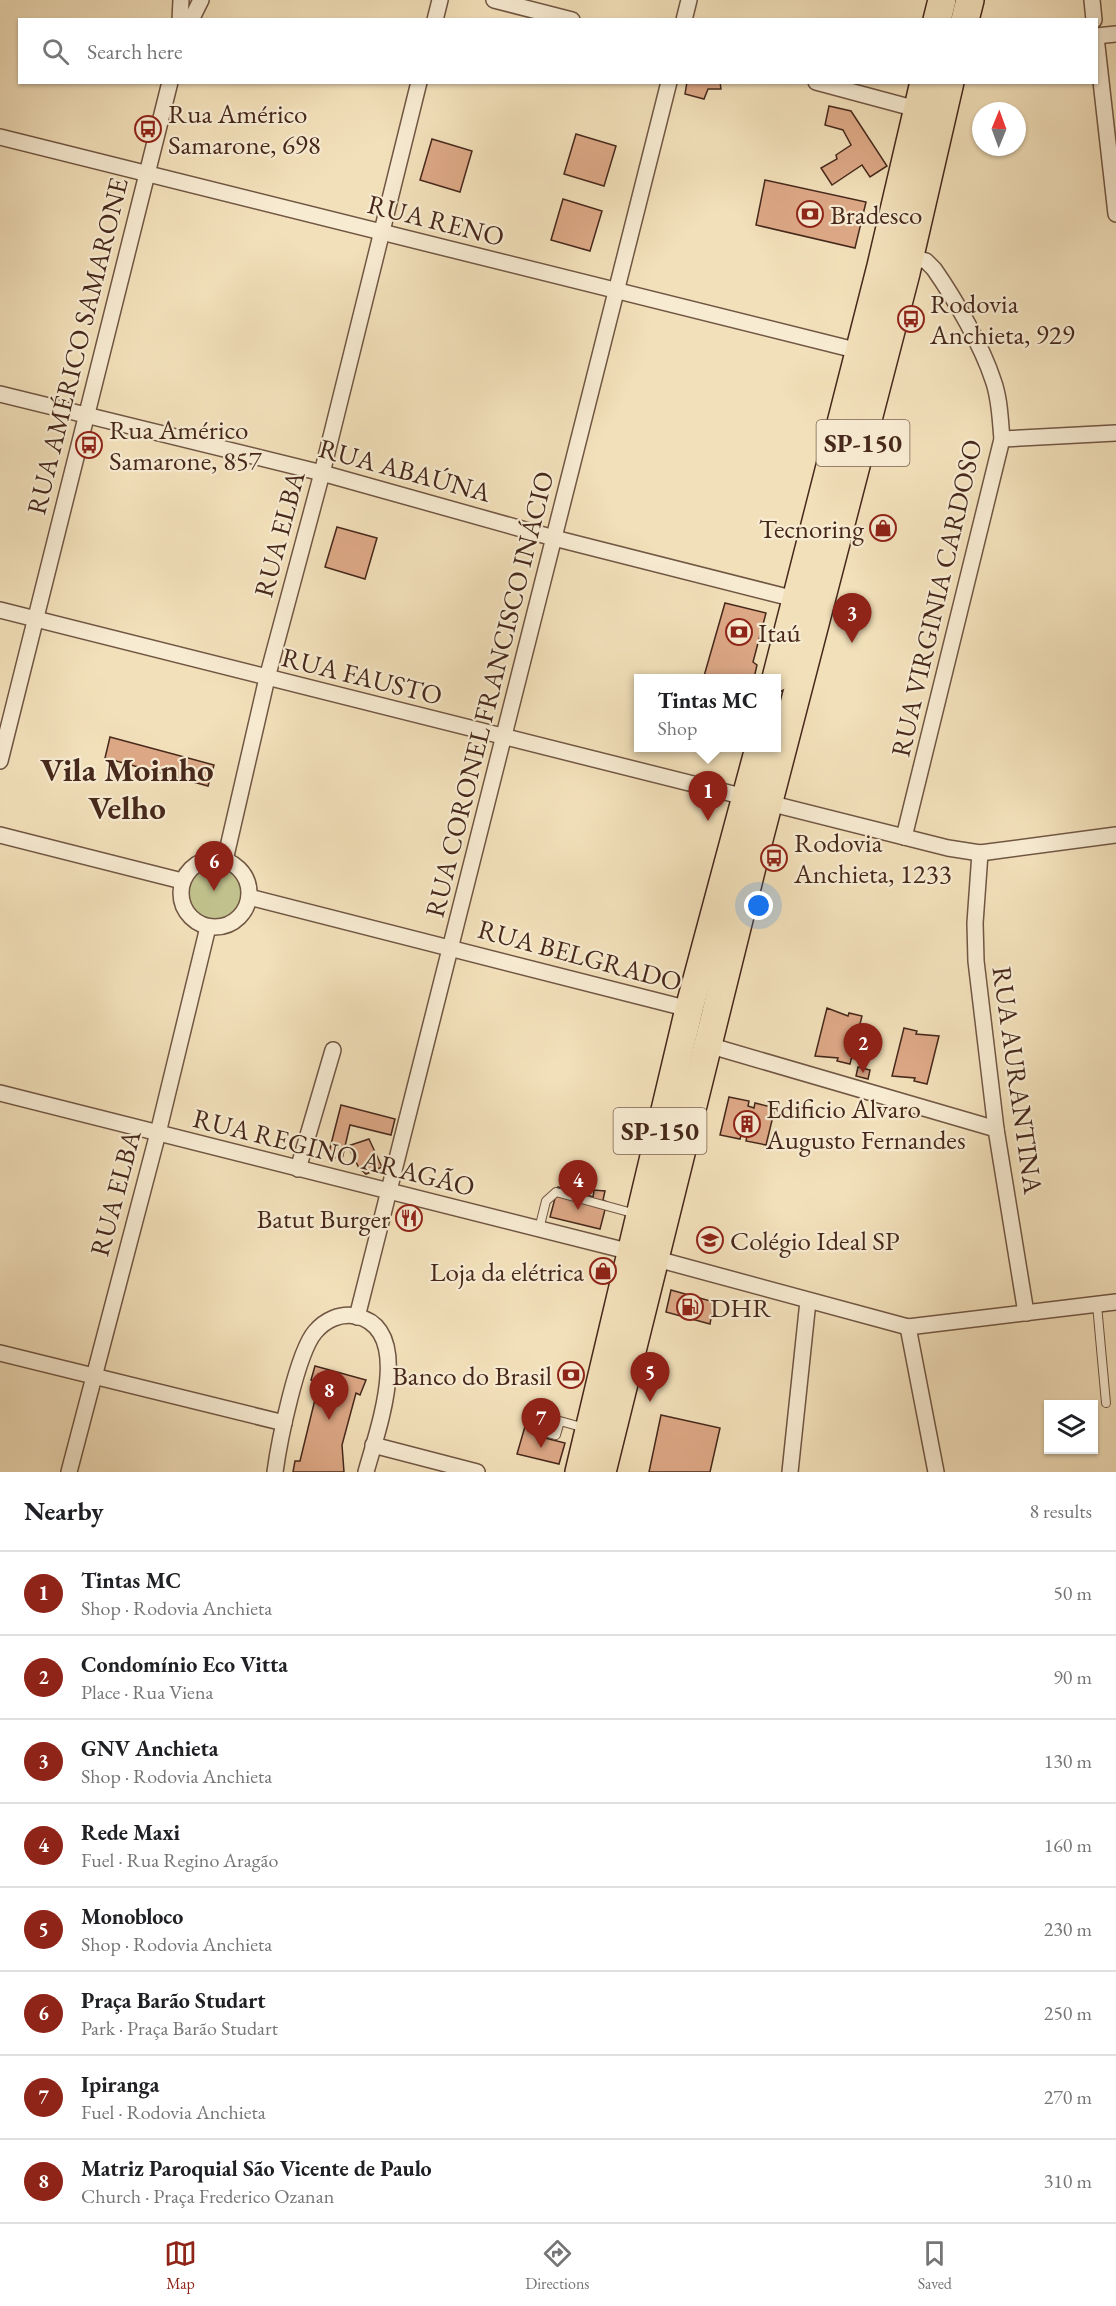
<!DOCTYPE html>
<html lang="en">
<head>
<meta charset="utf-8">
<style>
	body { margin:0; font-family:"EB Garamond",serif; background:#f2f2f2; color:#202124 }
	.controls { position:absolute; right:18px; bottom:18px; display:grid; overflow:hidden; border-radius:0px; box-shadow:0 2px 4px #0004 }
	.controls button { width:54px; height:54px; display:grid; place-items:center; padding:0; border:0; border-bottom:2px solid #e0e0e0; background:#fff; color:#202124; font:30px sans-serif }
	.compass { position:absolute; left:972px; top:102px; width:54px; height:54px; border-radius:50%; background:#fff; box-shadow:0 2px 4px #0004; rotate:1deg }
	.you { position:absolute; left:759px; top:906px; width:21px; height:21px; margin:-15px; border:4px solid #fff; border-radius:50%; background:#1a73e8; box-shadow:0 0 0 9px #1a73e833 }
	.badge { display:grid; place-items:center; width:39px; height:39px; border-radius:50%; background:#8f2418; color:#fff; font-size:20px; font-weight:700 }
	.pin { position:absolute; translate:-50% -50px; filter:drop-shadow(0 2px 3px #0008) }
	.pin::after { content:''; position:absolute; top:32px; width:21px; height:18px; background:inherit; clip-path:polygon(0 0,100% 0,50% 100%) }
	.popup { position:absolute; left:634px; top:674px; width:147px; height:78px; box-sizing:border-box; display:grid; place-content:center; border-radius:0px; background:#fff; filter:drop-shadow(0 2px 4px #0005); font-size:20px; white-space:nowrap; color:#757577 }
	.popup b { font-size:22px; color:#202124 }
	.popup::after { content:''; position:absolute; left:50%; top:100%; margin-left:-12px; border:12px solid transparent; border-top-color:#fff }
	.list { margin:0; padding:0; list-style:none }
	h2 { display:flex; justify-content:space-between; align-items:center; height:78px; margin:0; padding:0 24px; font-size:26px }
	h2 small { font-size:20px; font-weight:400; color:#757577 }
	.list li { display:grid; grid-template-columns:39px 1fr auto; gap:18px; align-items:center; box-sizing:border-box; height:84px; padding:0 24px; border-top:2px solid #e0e0e0 }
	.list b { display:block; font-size:22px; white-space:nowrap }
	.list p { margin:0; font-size:20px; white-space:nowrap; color:#757577 }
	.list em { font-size:20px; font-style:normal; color:#757577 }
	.icon { flex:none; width:33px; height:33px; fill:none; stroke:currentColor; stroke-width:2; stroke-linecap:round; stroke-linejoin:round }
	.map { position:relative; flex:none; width:1116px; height:1472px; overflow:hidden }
	.search { position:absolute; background:#fff; box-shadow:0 2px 4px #0004; left:18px; right:18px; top:18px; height:66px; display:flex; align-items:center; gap:15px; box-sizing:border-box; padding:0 21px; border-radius:0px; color:#757577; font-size:22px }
	.sheet { height:750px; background:#fff }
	nav { display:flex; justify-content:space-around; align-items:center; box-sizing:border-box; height:84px; border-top:2px solid #e0e0e0; background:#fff; font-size:16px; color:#757577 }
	nav a { display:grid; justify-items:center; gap:3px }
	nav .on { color:#8f2418 }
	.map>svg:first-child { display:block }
	.green { fill:#c0c18c; stroke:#837454; stroke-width:1.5 }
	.building { fill:#dda886; stroke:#46281b; stroke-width:1.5 }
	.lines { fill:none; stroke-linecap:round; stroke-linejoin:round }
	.lane-casing { stroke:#715643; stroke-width:10 }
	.street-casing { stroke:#715643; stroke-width:18 }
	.highway-casing { stroke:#46281b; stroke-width:30 }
	.lane { stroke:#f7ebd2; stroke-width:8 }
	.street { stroke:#f7ebd2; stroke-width:15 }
	.highway { stroke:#f2e0ba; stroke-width:27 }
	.labels { text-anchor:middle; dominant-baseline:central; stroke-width:4.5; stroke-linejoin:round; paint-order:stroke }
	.shield { fill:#f7ebd2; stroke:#7b6252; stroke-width:1.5 }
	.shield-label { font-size:26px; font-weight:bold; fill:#46281b }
	.poi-label { font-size:27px; fill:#46281b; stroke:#f7ebd2; text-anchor:start }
	.street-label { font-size:27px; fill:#46281b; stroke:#f7ebd2 }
	.district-label { font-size:33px; font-weight:bold; fill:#46281b; stroke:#f7ebd2 }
</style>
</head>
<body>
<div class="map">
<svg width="1116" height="1472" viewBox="0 0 1116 1472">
	<rect width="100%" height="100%" fill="#f2e0ba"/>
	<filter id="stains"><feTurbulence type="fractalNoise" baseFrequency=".00333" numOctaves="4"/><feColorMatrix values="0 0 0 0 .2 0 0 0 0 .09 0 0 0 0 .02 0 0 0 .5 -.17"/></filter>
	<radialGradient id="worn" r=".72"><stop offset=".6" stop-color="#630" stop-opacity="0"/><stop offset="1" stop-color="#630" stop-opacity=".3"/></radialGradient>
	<!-- green -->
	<circle class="green" cx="214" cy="893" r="28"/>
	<!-- building -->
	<g class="building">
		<polygon points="687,82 720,82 721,89 708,89 704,99 685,94"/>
		<polygon points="829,106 851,111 887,166 870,177 862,165 832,185 821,168 837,159 836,155 851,145 843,130 825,125"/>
		<polygon points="576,134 616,146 604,186 564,174"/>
		<polygon points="432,139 472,151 460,192 420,180"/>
		<polygon points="765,180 866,202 855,248 756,225"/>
		<polygon points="563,199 602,211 590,251 551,240"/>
		<polygon points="337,527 377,538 365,579 325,567"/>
		<polygon points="725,603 766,613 753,662 757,665 754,678 704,676"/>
		<polygon points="110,737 214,765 208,786 105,758"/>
		<polygon points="827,1008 848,1016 849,1013 862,1016 850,1064 837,1061 838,1058 815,1056"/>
		<polygon points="904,1028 917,1031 916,1034 939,1036 927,1084 914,1081 915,1078 892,1076"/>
		<polygon points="858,1067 870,1070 868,1079 856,1076"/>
		<polygon points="729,1097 749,1101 748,1106 754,1108 755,1103 775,1108 766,1145 746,1141 747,1136 741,1135 740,1139 720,1135"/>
		<polygon points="341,1105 395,1119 391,1135 350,1125 342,1159 328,1156"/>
		<polygon points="369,1139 382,1167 366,1174 359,1168 348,1146"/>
		<polygon points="563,1180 577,1182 576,1191 593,1197 594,1190 605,1191 603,1200 607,1202 600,1229 550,1217 558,1187 561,1188"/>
		<polygon points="671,1290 714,1302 710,1324 666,1312"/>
		<polygon points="315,1366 366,1380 360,1395 356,1393 342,1445 344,1472 293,1472 295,1461 300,1461 319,1383 311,1380"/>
		<polygon points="661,1415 720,1428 710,1472 649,1472"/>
		<polygon points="526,1423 540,1425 537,1436 565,1443 559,1464 517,1454"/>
	</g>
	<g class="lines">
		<defs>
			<g id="lane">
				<polyline points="539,1229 546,1201 556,1192 636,1214"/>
				<polyline points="1097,1305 1106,1403"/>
				<polyline points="544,1432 556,1435 560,1421 585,1428"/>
			</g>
			<g id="street">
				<polyline points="494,0 572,20"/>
				<polyline points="1092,0 1094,20"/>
				<polyline points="180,20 181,0"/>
				<polyline points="191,20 201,0"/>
				<polyline points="435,20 440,0"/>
				<polyline points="684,20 689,0"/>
				<polyline points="1096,36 1116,34"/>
				<polyline points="1096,37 1116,214"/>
				<polyline points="816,82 924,111"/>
				<polyline points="0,137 859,351"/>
				<polyline points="0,394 322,473 554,538 795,599"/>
				<polyline points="1002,439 1116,433"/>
				<polyline points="0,610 948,848 980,853 1116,835"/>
				<polyline points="0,761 170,82"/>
				<polyline points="0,835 182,881"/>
				<path d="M 904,837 L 1002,439 C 1000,419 1000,399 993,380 C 982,346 955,299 934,269 L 926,261 L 910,257"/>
				<polyline points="980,853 975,923 976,961 996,1129 1026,1313"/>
				<circle cx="215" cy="893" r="34"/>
				<polyline points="225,860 267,678 322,473 419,82"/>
				<polyline points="249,897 689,1009"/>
				<polyline points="708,1045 996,1129"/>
				<polyline points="0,1093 631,1252 908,1327 1116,1302"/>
				<polyline points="298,1169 333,1050"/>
				<polyline points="357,1317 669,82"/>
				<polyline points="908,1327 936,1472"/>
				<polyline points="0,1353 284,1423"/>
				<polyline points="373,1445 477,1472"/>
				<polyline points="69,1472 158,1133 208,927"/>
				<path d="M 275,1472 C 279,1442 297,1353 315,1332 C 325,1320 340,1313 356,1316 C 416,1329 376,1434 366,1472"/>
				<polyline points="790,1472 808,1301"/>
			</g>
			<g id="highway">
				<polyline points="937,20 942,0"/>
				<polyline points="965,20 970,0"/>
				<polyline points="776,678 881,266 924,82"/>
				<polyline points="579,1472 689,1009 759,748"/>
				<polyline points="602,1472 755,855 906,273 950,82"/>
			</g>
		</defs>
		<!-- lane casing -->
		<use href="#lane" class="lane-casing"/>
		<!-- street casing -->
		<use href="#street" class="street-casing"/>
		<!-- highway casing -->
		<use href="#highway" class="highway-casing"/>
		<!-- lane -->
		<use href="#lane" class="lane"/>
		<!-- street -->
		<use href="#street" class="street"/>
		<!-- highway -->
		<use href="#highway" class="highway"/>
	</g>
	<!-- icons -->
	<defs>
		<symbol id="bus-ring" viewBox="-11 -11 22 22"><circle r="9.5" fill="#f7ebd2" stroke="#8f2418" stroke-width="1.5"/><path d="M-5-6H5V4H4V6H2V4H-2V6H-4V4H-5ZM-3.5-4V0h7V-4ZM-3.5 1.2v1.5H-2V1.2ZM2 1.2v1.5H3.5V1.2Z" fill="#8f2418"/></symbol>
		<symbol id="bank-ring" viewBox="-11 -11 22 22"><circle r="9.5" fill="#f7ebd2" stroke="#8f2418" stroke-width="1.5"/><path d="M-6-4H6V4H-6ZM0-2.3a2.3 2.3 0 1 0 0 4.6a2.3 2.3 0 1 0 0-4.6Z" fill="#8f2418"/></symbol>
		<symbol id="shop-ring" viewBox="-11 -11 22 22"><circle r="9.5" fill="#f7ebd2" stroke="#8f2418" stroke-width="1.5"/><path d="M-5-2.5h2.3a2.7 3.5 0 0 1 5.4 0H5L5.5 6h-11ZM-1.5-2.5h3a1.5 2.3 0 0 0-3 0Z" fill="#8f2418"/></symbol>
		<symbol id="building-ring" viewBox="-11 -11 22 22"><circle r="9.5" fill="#f7ebd2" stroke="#8f2418" stroke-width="1.5"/><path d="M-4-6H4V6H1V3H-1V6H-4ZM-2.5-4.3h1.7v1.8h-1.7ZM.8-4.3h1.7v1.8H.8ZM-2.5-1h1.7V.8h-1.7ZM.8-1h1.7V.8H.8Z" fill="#8f2418"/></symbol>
		<symbol id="restaurant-ring" viewBox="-11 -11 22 22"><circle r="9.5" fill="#f7ebd2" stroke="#8f2418" stroke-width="1.5"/><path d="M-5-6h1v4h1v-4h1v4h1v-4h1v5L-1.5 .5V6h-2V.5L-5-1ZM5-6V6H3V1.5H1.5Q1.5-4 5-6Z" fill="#8f2418"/></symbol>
		<symbol id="school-ring" viewBox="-11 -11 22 22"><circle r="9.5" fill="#f7ebd2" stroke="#8f2418" stroke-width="1.5"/><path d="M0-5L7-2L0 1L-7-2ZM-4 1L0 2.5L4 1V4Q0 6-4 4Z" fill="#8f2418"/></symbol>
		<symbol id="fuel-ring" viewBox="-11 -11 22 22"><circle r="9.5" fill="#f7ebd2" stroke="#8f2418" stroke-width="1.5"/><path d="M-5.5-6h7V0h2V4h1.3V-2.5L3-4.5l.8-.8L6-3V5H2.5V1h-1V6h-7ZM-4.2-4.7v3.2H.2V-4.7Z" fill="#8f2418"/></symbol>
	</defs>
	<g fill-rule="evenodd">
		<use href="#bus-ring" x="133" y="114" width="30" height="30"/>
		<use href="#bank-ring" x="795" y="199" width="30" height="30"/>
		<use href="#bus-ring" x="896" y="304" width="30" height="30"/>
		<use href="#bus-ring" x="74" y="430" width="30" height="30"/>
		<use href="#shop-ring" x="868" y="513" width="30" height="30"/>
		<use href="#bank-ring" x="724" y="617" width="30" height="30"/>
		<use href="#bus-ring" x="759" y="843" width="30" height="30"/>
		<use href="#building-ring" x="732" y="1109" width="30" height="30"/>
		<use href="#restaurant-ring" x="394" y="1203" width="30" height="30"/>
		<use href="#school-ring" x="695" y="1225" width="30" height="30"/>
		<use href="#shop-ring" x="588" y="1256" width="30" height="30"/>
		<use href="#fuel-ring" x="675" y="1292" width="30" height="30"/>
		<use href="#bank-ring" x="556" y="1360" width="30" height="30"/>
	</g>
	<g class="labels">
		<!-- shield labels -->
		<g class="shield">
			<rect x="816.5" y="420" width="93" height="46" rx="4.5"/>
			<rect x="613.5" y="1108" width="93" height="46" rx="4.5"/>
		</g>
		<g class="shield-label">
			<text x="863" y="443">SP-150</text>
			<text x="660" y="1131">SP-150</text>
		</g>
		<!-- poi labels -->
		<g class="poi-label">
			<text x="168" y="113">Rua Américo<tspan x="168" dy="31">Samarone, 698</tspan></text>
			<text x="830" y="214">Bradesco</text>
			<text x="930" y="303">Rodovia<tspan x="930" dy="31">Anchieta, 929</tspan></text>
			<text x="109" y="429">Rua Américo<tspan x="109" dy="31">Samarone, 857</tspan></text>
			<text x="864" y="528" text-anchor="end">Tecnoring</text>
			<text x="758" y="632">Itaú</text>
			<text x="794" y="842">Rodovia<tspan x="794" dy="31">Anchieta, 1233</tspan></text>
			<text x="766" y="1108">Edificio Alvaro<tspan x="766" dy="31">Augusto Fernandes</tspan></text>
			<text x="390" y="1218" text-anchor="end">Batut Burger</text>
			<text x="730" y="1240">Colégio Ideal SP</text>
			<text x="584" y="1271" text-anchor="end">Loja da elétrica</text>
			<text x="710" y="1307">DHR</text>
			<text x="552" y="1375" text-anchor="end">Banco do Brasil</text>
		</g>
		<!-- street labels -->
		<g class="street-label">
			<text transform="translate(436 220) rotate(14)">RUA RENO</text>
			<text transform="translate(77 346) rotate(-76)">RUA AMÉRICO SAMARONE</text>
			<text transform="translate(405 470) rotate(15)">RUA ABAÚNA</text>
			<text transform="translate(279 534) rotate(-75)">RUA ELBA</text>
			<text transform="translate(936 598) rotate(-77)">RUA VIRGINIA CARDOSO</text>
			<text transform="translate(362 676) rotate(14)">RUA FAUSTO</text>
			<text transform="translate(489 694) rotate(-76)">RUA CORONEL FRANCISCO INÁCIO</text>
			<text transform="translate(580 955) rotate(15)">RUA BELGRADO</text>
			<text transform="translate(1018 1080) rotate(82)">RUA AURANTINA</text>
			<text transform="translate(334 1152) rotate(14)">RUA REGINO ARAGÃO</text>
			<text transform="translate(115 1193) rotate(-75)">RUA ELBA</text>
		</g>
		<!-- district labels -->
		<g class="district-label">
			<text x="127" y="769">Vila Moinho<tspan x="127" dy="38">Velho</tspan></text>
		</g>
	</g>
	<rect width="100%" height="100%" filter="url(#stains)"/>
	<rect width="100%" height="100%" fill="url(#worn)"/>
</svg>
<div class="controls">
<button><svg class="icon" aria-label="layers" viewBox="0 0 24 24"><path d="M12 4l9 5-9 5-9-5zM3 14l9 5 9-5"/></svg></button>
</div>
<svg class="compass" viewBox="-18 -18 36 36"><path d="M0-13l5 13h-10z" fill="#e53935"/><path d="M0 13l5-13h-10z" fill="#757577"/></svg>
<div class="you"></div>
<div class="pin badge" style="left:708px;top:821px">1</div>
<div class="popup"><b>Tintas MC</b>Shop</div>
<div class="pin badge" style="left:863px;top:1073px">2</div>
<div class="pin badge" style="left:852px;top:643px">3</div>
<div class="pin badge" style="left:578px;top:1210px">4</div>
<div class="pin badge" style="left:650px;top:1402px">5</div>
<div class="pin badge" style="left:214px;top:891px">6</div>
<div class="pin badge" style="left:541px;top:1448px">7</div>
<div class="pin badge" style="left:329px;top:1420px">8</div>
<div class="search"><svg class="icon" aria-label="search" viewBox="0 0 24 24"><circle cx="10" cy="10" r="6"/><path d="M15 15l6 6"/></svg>Search here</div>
</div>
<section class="sheet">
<h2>Nearby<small>8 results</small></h2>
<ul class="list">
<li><span class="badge">1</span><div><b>Tintas MC</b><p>Shop · Rodovia Anchieta</p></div><em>50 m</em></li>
<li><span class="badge">2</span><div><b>Condomínio Eco Vitta</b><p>Place · Rua Viena</p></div><em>90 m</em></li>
<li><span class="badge">3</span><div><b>GNV Anchieta</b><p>Shop · Rodovia Anchieta</p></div><em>130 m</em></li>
<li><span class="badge">4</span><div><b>Rede Maxi</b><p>Fuel · Rua Regino Aragão</p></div><em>160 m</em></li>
<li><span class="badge">5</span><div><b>Monobloco</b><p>Shop · Rodovia Anchieta</p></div><em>230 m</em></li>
<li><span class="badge">6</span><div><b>Praça Barão Studart</b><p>Park · Praça Barão Studart</p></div><em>250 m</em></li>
<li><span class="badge">7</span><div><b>Ipiranga</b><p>Fuel · Rodovia Anchieta</p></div><em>270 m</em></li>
<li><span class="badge">8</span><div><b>Matriz Paroquial São Vicente de Paulo</b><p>Church · Praça Frederico Ozanan</p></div><em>310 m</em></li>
</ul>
</section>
<nav>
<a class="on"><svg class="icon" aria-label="map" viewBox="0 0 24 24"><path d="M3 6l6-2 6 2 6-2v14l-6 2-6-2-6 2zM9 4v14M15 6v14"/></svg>Map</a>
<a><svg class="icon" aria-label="directions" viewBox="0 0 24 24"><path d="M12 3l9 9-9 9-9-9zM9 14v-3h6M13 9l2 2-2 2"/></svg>Directions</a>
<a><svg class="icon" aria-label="saved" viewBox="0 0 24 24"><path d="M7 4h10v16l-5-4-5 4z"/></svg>Saved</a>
</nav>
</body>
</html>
